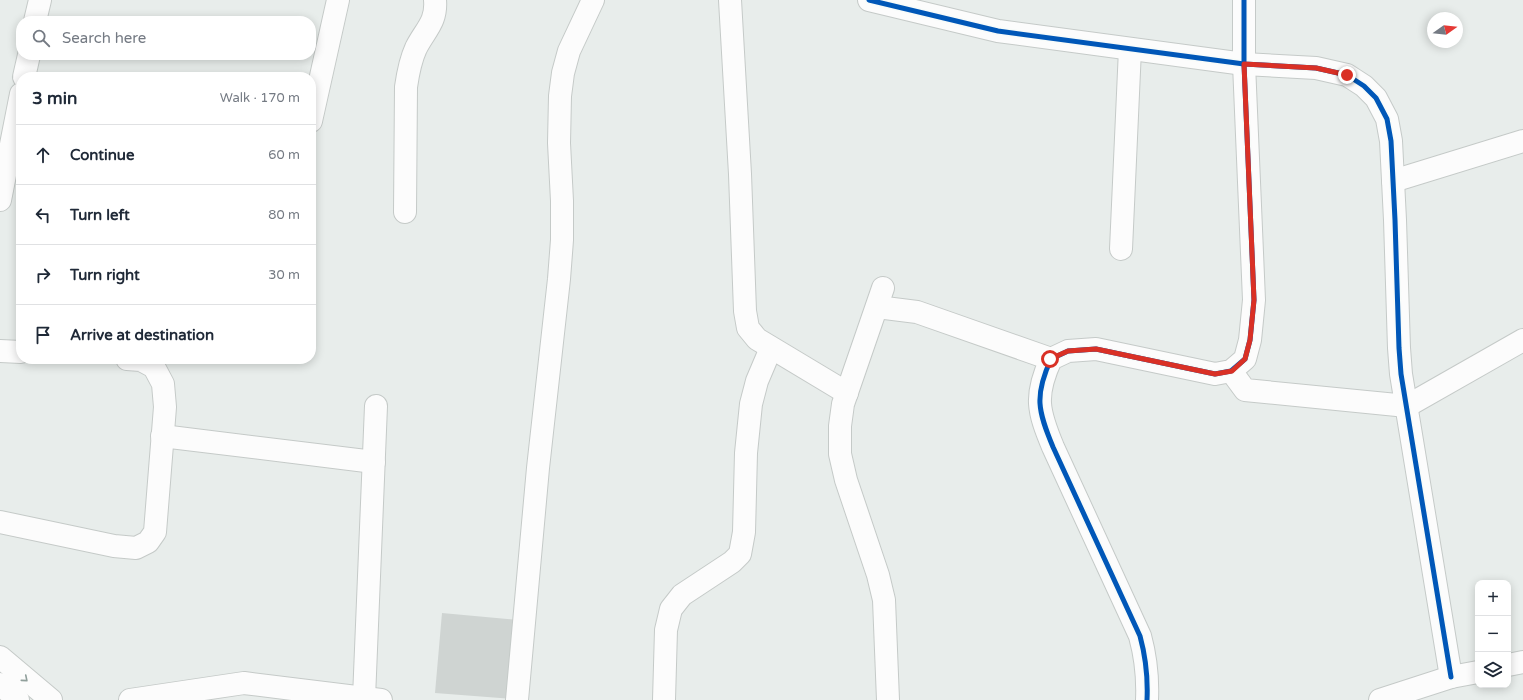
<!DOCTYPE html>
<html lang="en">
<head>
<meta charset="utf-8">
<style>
	body { margin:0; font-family:"Varela Round",sans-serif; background:#f2f2f3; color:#1f2937 }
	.controls { position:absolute; right:12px; bottom:12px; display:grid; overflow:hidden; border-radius:8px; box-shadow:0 2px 10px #0003 }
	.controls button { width:36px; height:36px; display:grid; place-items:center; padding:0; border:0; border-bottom:1px solid #e0e1e3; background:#fff; color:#1f2937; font:20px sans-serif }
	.compass { position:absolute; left:1427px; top:12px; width:36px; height:36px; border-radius:50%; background:#fff; box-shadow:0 2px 10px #0003; rotate:75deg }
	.stop { position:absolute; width:12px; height:12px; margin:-9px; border:3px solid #d93025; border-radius:50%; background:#fff }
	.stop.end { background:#d93025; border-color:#fff; box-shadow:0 1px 4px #0008 }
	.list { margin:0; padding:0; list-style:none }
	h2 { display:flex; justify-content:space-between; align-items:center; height:52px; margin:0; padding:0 16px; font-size:17px }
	h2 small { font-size:13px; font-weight:400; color:#747a83 }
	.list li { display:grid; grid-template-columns:26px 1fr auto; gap:12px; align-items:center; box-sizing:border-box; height:60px; padding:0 16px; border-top:1px solid #e0e1e3 }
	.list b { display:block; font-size:15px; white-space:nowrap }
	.list em { font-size:13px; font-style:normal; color:#747a83 }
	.icon { flex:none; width:22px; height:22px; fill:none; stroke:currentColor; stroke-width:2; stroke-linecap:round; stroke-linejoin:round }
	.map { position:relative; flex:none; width:1523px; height:700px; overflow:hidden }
	.search { position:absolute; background:#fff; box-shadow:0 2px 10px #0003; left:16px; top:16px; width:300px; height:44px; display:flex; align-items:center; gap:10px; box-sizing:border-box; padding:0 14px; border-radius:16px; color:#747a83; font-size:15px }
	.panel { position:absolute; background:#fff; box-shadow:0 2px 10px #0003; left:16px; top:72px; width:300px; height:292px; border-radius:16px }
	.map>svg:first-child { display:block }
	.building { fill:#cfd4d2 }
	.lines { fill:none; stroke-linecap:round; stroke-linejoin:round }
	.minor-casing { stroke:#c5cac8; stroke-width:24 }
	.tertiary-casing { stroke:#c5cac8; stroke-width:24 }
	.minor { stroke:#fcfcfc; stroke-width:22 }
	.tertiary { stroke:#fcfcfc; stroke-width:22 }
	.cycleway-casing { stroke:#f7fbf9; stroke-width:8 }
	.cycleway { stroke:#0057b8; stroke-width:5 }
	.oneway { stroke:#909f9b }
	.route { stroke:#d93025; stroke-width:5 }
</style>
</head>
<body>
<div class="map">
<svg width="1523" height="700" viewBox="0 0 1523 700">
	<rect width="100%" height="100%" fill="#e8edeb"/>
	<!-- building -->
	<polygon class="building" points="442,613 518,620 512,699 435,693"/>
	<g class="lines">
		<defs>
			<g id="minor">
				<polyline points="730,0 740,174 745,311 748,328 757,339 847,393"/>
				<polyline points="869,0 998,31 1244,64 1316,68 1347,75 1364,86 1376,98 1387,119 1391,141 1395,220 1399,348 1401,374 1451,677"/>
				<polyline points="35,21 40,0"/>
				<polyline points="24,77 29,55"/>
				<polyline points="311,121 338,0"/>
				<polyline points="1393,181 1523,141"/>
				<polyline points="0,200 21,94"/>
				<path d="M 405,212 L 406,87 C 408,73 410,61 416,48 C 425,30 437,22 435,0"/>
				<polyline points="1121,249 1130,49"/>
				<polyline points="883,288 843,404 840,426 840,454 846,480 878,575 884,600 888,700"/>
				<polyline points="877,307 917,312 1051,359"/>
				<polyline points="0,351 21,352"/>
				<polyline points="1231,371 1245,390 1407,406 1523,340"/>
				<polyline points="162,436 374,462"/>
				<polyline points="0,522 114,546 136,548 148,542 155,532 165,407 163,384 154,367 141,360 127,359"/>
				<polyline points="1508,665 1523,662"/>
				<polyline points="364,698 376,406"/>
				<polyline points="130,700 244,683 381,700"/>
				<polyline points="517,700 538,468 559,279 562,240 562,201 559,143 560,96 563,73 569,51 593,0"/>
				<polyline points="664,700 666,630 671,609 682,595 732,562 740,554 744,532 746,453 751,404 757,381 771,348"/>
				<path d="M 1147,700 C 1148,678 1146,658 1140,636 L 1053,447 C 1038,411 1034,396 1051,359 L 1068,351 L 1096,349 L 1215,374 L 1231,371 L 1245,359 L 1250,340 L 1254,300 L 1244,64 L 1244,0"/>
				<polyline points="1380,700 1451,677 1478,672"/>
			</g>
			<g id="tertiary">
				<polyline points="0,657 51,700"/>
				<polyline points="0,684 18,700"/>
			</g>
		</defs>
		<!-- minor casing -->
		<use href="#minor" class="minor-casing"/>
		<!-- tertiary casing -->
		<use href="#tertiary" class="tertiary-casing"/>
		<!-- minor -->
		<use href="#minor" class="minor"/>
		<!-- tertiary -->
		<use href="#tertiary" class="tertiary"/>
		<defs>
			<g id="cycleway">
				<polyline points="869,0 998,31 1244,64 1316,68 1347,75 1364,86 1376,98 1387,119 1391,141 1395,220 1399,348 1401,374 1451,677"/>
				<path d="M 1147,700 C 1148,678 1146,658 1140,636 L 1053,447 C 1038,411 1034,396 1051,359 L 1068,351 L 1096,349 L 1215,374 L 1231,371 L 1245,359 L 1250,340 L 1254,300 L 1244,64 L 1244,0"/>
			</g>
		</defs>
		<!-- cycleway casing -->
		<use href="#cycleway" class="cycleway-casing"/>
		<!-- cycleway -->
		<use href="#cycleway" class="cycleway"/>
	</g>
	<!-- one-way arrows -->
	<defs><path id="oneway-chevron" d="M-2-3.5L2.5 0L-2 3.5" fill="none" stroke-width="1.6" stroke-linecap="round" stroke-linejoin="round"/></defs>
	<use class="oneway" href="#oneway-chevron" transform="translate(25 679) rotate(40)"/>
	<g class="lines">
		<!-- route -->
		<polyline class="route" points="1050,359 1068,351 1096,349 1215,374 1232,371 1245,359 1250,340 1254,300 1244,64 1316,68 1347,75"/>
	</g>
</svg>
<div class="controls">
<button>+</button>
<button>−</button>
<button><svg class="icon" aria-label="layers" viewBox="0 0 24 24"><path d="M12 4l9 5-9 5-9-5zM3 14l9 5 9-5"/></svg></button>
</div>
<svg class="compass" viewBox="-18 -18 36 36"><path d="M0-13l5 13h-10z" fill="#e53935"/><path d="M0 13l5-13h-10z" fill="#747a83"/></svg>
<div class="stop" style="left:1050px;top:359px"></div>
<div class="stop end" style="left:1347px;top:75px"></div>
<div class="search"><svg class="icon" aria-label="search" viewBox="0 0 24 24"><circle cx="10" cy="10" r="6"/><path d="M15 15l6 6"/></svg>Search here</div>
<section class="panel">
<h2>3 min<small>Walk · 170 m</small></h2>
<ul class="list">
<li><svg class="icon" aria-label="ahead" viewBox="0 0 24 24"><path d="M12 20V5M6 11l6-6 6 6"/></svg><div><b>Continue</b></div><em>60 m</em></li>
<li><svg class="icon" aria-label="left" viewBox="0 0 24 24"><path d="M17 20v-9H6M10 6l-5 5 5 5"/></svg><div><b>Turn left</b></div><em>80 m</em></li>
<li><svg class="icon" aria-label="right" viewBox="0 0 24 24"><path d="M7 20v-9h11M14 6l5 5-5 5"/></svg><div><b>Turn right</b></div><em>30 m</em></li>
<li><svg class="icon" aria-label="arrive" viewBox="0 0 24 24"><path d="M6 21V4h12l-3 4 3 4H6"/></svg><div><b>Arrive at destination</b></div></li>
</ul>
</section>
</div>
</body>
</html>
